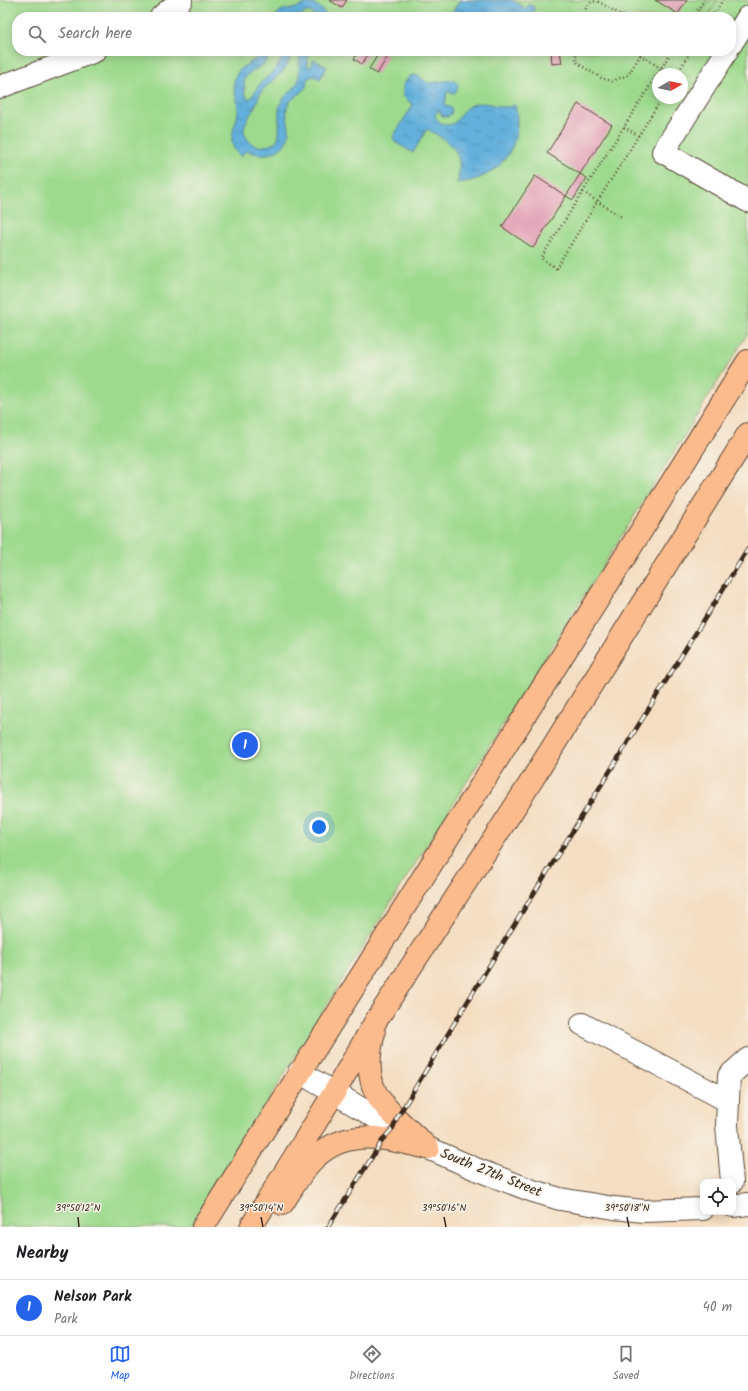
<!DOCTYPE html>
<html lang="en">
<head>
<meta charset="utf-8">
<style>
	body { margin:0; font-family:Kalam,sans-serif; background:#f6f6f6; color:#202124 }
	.controls { position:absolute; right:12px; bottom:12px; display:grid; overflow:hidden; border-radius:8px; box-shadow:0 2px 10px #0003 }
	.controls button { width:36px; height:36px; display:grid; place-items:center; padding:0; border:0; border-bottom:1px solid #e0e0e0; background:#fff; color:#202124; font:20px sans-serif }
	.compass { position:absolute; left:652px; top:68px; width:36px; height:36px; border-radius:50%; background:#fff; box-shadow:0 2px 10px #0003; rotate:81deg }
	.you { position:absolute; left:319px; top:827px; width:14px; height:14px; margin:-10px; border:3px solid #fff; border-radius:50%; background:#1a73e8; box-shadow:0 0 0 6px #1a73e833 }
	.badge { display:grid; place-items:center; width:26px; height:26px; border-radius:50%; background:#2563eb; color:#fff; font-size:13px; font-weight:700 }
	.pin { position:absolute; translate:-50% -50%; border:2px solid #fff; box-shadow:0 1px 4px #0006 }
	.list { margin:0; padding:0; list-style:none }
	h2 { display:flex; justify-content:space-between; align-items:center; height:52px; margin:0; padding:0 16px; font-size:17px }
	h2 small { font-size:13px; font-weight:400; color:#757577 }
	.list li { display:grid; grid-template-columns:26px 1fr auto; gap:12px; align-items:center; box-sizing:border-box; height:56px; padding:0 16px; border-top:1px solid #e0e0e0 }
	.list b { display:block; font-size:15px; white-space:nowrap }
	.list p { margin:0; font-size:13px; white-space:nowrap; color:#757577 }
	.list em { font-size:13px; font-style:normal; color:#757577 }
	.icon { flex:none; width:22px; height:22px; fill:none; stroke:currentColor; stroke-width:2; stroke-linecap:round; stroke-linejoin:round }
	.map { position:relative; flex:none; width:748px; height:1227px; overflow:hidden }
	.search { position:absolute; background:#fff; box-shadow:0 2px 10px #0003; left:12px; right:12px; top:12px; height:44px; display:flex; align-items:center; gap:10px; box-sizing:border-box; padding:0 14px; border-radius:16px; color:#757577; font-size:15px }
	.sheet { height:108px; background:#fff }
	nav { display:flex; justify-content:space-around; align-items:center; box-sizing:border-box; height:56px; border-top:1px solid #e0e0e0; background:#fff; font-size:11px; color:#757577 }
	nav a { display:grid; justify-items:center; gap:2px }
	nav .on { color:#2563eb }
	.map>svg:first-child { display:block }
	.green { fill:#9eda8e; stroke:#6c8256; fill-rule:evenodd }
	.garden { fill:url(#garden-furrows); stroke:#6c8256 }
	.water { fill:url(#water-ripples); stroke:#4f6d7d }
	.building { fill:#e19db5 }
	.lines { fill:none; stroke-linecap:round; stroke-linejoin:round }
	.minor-casing { stroke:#574536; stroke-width:24 }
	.major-casing { stroke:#574536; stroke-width:24 }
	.path { stroke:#574536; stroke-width:2.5; stroke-dasharray:1 3; stroke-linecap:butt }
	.minor { stroke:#fff; stroke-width:22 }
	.major { stroke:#fbbb8d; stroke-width:22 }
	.rail-casing { stroke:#3b2a1e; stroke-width:4.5 }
	.rail { stroke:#f7f3e8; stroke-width:3; stroke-dasharray:9; stroke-linecap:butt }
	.ticks { fill:none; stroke:#3b2a1e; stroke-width:1.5 }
	.labels { text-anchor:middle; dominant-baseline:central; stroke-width:3; stroke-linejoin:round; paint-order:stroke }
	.street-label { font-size:14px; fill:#3b2a1e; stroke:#f7f3e8 }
	.ticks-label { font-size:10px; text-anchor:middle; fill:#3b2a1e; stroke:#f7f3e8; stroke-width:3; stroke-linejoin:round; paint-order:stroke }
</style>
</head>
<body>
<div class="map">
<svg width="748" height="1227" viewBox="0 0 748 1227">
	<defs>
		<pattern id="garden-furrows" width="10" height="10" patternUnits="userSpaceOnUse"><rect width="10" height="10" fill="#9eda8e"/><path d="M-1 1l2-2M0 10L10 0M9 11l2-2" fill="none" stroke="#89bb7a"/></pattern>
		<pattern id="water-ripples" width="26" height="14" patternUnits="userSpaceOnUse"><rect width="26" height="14" fill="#63b0dc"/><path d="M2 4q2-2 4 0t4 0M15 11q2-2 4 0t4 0" fill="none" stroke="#538fb2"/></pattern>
	</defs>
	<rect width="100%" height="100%" fill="#f7f3e8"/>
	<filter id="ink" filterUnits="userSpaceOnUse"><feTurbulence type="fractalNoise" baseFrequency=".025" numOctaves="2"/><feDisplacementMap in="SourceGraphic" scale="8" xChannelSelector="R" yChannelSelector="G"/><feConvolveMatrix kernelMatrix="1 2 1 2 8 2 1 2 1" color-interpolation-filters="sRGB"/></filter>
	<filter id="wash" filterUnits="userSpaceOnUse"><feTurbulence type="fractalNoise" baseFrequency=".012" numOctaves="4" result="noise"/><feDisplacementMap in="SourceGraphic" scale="16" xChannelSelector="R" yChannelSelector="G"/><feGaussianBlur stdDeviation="0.9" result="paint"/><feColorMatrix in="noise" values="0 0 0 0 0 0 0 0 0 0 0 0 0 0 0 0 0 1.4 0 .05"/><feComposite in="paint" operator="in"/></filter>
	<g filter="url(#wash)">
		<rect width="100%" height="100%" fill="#f4ddc0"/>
		<!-- green -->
		<path class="green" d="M 0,0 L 748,0 L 748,333 L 611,553 L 369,937 L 190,1227 L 0,1227 ZM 17,17 L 731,17 L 731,51 L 17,51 ZM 658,74 L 682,74 L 682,98 L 658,98 Z"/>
		<!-- garden -->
		<polygon class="garden" points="710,0 718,0 707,17 699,17"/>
		<!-- water -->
		<g class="water">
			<polygon points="460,0 512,0 526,9 529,4 535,8 529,17 449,17"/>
			<path d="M 309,3 C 318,5 323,8 326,17 L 316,17 L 311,12 L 306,12 L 299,17 L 275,16 C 284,6 286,11 296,8 C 301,6 304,4 309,3 Z"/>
			<path d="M 264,51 L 273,51 L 264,64 L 247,75 L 244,80 L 245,94 L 249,100 C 253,96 256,89 260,84 C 270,72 281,69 283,51 L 290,51 L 291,53 C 287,77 271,77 260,94 C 258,98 257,103 254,108 C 248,120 237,130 251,143 C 255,146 260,147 265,146 C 288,144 275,119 280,105 C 283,96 292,92 297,84 C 301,77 298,60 300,51 L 309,51 L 307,65 L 309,67 L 311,67 L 312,61 L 315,60 L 327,67 L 320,79 L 313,76 L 308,78 C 307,81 307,84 306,87 C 301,95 290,98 287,107 C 285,114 289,122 289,129 C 290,152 264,160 246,150 L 241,157 C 236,152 231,146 232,139 C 232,130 237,121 238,111 C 239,98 230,88 236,75 C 242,63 256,63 264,51 Z"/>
			<path d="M 415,75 L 420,77 L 428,83 L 452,80 C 460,82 460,89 454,93 L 447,92 L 445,105 L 451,108 L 452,111 L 451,114 L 448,117 L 442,116 L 439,110 L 435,115 C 437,122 447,129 455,122 C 462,116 461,109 472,105 C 487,98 500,112 515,105 C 525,147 498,180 457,183 C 465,152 453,144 427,129 L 413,153 L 395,142 L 393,137 L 394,135 L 413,105 L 403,96 L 403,85 L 410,76 Z"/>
		</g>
		<g id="blocks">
			<!-- building -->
			<g class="building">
				<polygon points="329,0 347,0 342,8"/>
				<polygon points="655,0 687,0 678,14"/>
				<polygon points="359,51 370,51 362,64 354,59"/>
				<polygon points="380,51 388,56 377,74 369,69"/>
				<polygon points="551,51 560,51 562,63 552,64"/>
				<polygon points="578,104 612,125 580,174 547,153"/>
				<polygon points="580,174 587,178 573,200 566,196"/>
				<polygon points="535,176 566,196 533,248 502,227"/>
			</g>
		</g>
	</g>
	<g filter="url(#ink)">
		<use href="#blocks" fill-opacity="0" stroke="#574536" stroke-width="1"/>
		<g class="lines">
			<defs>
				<g id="minor">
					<polyline points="161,17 181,0"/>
					<polyline points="731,44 748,17"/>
					<polyline points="727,51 663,152 748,201"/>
					<polyline points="0,87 95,51"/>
					<polyline points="582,1024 728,1101"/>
					<polyline points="299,1072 428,1148 478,1170 533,1191 560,1199 614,1208 644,1211 703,1209"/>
					<polyline points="732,1182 727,1125 729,1076 748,1059"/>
					<polyline points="733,1206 748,1204"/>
				</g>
				<g id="major">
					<path d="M 374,1033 C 369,1051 367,1074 375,1091 C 384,1110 412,1132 428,1148"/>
					<path d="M 282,1204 C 291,1191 299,1175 310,1163 C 344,1125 384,1138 428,1148"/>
					<polyline points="203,1227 748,361"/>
					<polyline points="251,1227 334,1093 377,1019 527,788 748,434"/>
				</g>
			</defs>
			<!-- minor casing -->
			<use href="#minor" class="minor-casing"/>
			<!-- major casing -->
			<use href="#major" class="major-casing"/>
			<!-- path -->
			<g class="path">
				<path d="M 584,17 C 585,8 587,2 597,1 L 625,17"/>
				<polyline points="693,17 704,0"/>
				<polyline points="712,17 723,0"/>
				<polyline points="578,51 576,55 576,61 579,64 601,78 612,81 628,75 643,51"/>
				<polyline points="640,55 670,74"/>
				<polyline points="677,74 691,51"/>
				<polyline points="662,98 556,268 541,258 672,51"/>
				<polyline points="624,127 639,136"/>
				<polyline points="583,192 623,218"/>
			</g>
			<!-- minor -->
			<use href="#minor" class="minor"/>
			<!-- major -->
			<use href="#major" class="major"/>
			<defs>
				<polyline id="rail" points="328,1227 384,1138 393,1128 397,1118 503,943 748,549"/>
			</defs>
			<!-- rail casing -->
			<use href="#rail" class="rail-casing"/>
			<!-- rail -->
			<use href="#rail" class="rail"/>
		</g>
	</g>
	<!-- ticks -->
	<path class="ticks" d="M 78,1217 L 79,1227M 261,1217 L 263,1227M 444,1217 L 446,1227M 627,1217 L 629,1227"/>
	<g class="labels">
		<!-- street labels -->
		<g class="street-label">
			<text transform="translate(491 1173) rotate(22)">South 27th Street</text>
		</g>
	</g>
	<g class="ticks-label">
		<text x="78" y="1211">39°50'12"N</text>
		<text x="261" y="1211">39°50'14"N</text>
		<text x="444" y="1211">39°50'16"N</text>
		<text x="627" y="1211">39°50'18"N</text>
	</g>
</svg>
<div class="controls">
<button><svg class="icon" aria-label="locate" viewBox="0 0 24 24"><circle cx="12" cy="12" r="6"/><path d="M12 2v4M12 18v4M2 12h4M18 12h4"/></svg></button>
</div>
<svg class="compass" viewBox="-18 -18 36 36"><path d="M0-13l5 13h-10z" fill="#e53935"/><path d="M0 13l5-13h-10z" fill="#757577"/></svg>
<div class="you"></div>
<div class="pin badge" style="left:245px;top:745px">1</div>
<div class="search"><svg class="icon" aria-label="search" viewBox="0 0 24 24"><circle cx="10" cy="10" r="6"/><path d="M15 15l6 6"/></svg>Search here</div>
</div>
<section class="sheet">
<h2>Nearby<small></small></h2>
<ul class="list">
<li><span class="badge">1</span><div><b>Nelson Park</b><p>Park</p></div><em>40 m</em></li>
</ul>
</section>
<nav>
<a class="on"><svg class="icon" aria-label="map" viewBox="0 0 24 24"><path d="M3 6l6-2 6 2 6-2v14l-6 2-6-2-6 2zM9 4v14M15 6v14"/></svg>Map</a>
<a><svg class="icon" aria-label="directions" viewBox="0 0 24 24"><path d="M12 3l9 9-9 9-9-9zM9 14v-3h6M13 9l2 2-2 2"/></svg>Directions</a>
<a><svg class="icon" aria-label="saved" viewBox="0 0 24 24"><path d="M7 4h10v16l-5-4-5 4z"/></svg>Saved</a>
</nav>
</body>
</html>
